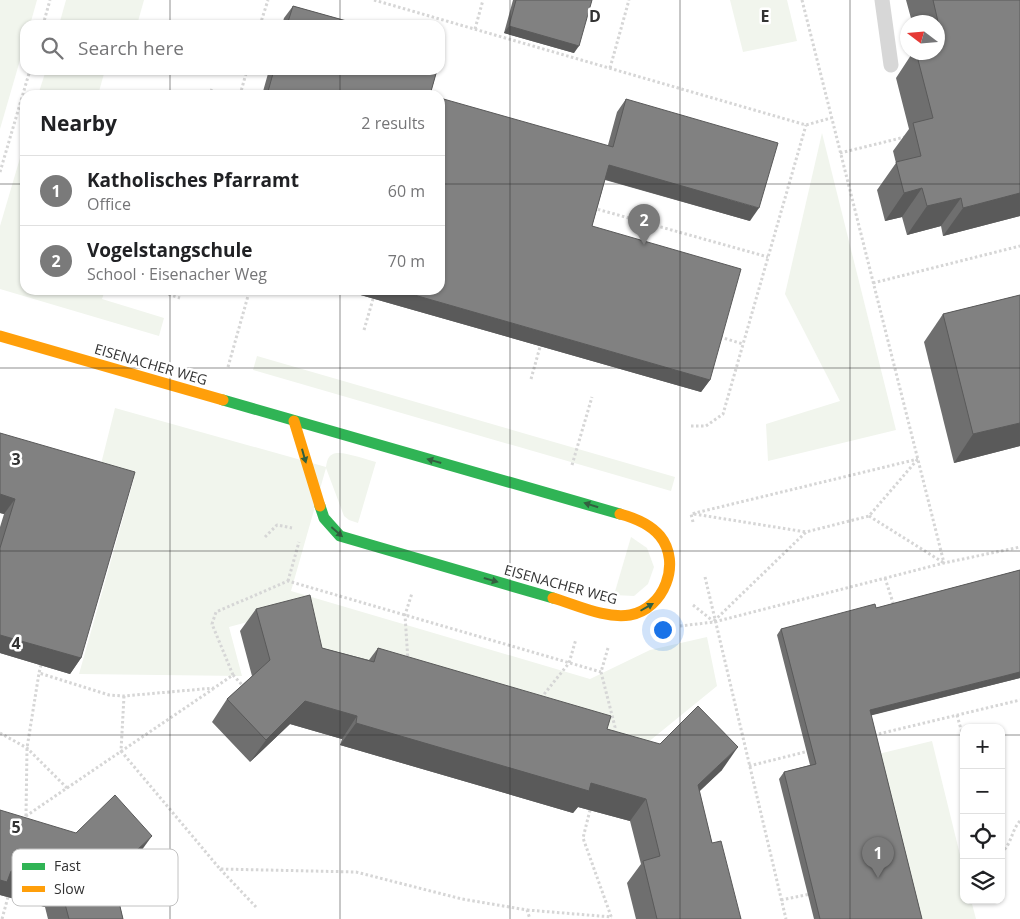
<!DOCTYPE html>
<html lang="en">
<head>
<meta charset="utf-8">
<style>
	body { margin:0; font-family:"Open Sans",sans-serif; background:#f6f6f6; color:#202124 }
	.controls { position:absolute; right:15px; bottom:15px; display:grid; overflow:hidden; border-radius:10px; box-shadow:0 1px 4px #0004 }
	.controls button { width:45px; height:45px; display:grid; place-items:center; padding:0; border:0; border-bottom:1px solid #e0e0e0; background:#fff; color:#202124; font:25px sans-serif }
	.compass { position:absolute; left:900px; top:15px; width:45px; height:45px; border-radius:50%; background:#fff; box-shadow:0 1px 4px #0004; rotate:286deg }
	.you { position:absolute; left:662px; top:629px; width:18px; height:18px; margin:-12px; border:4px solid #fff; border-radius:50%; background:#1a73e8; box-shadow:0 0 0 8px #1a73e833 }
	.badge { display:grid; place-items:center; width:32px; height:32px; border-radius:50%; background:#7a7a7a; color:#fff; font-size:16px; font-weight:700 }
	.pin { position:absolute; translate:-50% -41px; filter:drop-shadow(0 1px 2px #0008) }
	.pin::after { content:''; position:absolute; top:26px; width:18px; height:15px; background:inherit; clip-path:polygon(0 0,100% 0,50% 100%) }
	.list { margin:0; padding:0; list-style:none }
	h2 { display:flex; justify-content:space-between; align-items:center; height:65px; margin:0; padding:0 20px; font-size:21px }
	h2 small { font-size:16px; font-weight:400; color:#757577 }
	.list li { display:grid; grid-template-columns:32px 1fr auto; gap:15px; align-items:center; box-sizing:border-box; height:70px; padding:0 20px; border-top:1px solid #e0e0e0 }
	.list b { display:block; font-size:19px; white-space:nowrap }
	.list p { margin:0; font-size:16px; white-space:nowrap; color:#757577 }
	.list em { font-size:16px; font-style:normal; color:#757577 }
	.icon { flex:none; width:28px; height:28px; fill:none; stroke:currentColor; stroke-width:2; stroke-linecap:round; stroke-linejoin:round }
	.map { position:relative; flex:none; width:1020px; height:919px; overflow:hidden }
	.search { position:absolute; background:#fff; box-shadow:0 1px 4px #0004; left:20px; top:20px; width:425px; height:55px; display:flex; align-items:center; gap:12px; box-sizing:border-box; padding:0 18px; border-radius:15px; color:#757577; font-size:19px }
	.panel { position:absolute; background:#fff; box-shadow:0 1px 4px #0004; left:20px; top:90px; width:425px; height:205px; border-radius:15px }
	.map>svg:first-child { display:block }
	.green { fill:#f1f5ed }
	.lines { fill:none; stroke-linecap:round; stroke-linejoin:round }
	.path { stroke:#d6d6d6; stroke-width:3; stroke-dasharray:2.5 2.5; stroke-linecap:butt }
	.lane { stroke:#d7d7d7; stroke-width:15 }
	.fast { stroke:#30b455; stroke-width:11 }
	.slow { stroke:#ff9f0a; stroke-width:11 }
	.wall { fill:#6f6f6f }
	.shaded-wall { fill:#5a5a5a }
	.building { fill:#818181; stroke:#5a5a5a }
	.oneway { fill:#32603f }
	.grid { fill:none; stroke:#333; stroke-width:1; stroke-opacity:0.55 }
	.labels { text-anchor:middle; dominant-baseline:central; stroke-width:5; stroke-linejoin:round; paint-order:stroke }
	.street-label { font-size:14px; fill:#333; stroke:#fff }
	.key { fill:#fff; stroke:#c2c2c2; stroke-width:1 }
	.key-label { font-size:14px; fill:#333 }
	.grid-label { font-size:16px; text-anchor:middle; font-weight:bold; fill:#333; stroke:#fff; stroke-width:5; stroke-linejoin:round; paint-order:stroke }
</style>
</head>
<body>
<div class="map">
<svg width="1020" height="919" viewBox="0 0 1020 919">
	<rect width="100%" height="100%" fill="#fff"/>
	<!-- green -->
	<g class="green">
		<polygon points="0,0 37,0 30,25 25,25 25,43 0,129"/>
		<polygon points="66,0 144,0 137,25 59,25"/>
		<polygon points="730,0 787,0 797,41 743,52"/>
		<polygon points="46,70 105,70 98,95 38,95"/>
		<polygon points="822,133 896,430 768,461 766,424 840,401 785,294"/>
		<polygon points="25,141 25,290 105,290 102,299 164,318 159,336 0,289 0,226"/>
		<polygon points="257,356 675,477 671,491 253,370"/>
		<path d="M 115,408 L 326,467 C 327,461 328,456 333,454 C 342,450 366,460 376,462 L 358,523 L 349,520 L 344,516 L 326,468 L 291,591 L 590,679 L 650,650 L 707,637 L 717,686 L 647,743 L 311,665 L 299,608 L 229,627 L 242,676 L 79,674 L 134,479 L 100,468 Z"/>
		<polygon points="631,537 647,548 654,567 648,584 634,596 614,595"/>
		<polygon points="932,741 964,871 964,900 971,900 976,919 916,919 874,755"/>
	</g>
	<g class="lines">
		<!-- path -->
		<g class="path">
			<polyline points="374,0 806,125 831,118"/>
			<polyline points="802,0 944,563"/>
			<polyline points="43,25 50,0"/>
			<polyline points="260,25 268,0"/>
			<polyline points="475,29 483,0"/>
			<polyline points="610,68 629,0"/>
			<polyline points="210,90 228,95"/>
			<polyline points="240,95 247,70"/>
			<polyline points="840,153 905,137"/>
			<polyline points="0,172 30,70"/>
			<polyline points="593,208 768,257"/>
			<polyline points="873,283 1020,246"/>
			<polyline points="154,290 180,298"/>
			<polyline points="364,330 373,299"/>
			<polyline points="720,337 743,344"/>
			<polyline points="228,367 248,296"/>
			<polyline points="531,379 540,347"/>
			<polyline points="691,426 706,426 723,414 806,125"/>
			<polyline points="572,465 592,397"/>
			<polyline points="694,514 806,532"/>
			<polyline points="869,516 944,563"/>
			<polyline points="693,522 691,514 918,459"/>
			<polyline points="265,537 277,525 292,528"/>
			<polyline points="705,577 786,919"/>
			<polyline points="885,578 894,606"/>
			<polyline points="288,581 299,542"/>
			<polyline points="693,605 713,621"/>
			<polyline points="714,621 806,532 869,516 917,460"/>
			<polyline points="680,626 714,622 944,563 1020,547"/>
			<polyline points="608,648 601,672 615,727 613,734"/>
			<polyline points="408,661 405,615 412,593"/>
			<polyline points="41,665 39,673 109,695 124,696 214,688 233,675 244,687"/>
			<polyline points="233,675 212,624 216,612 288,581 601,672"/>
			<polyline points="124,696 121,751 220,869 356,872 462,899 527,910 530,919"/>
			<polyline points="541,698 569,663 576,639"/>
			<polyline points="957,715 964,740"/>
			<polyline points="0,733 27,748 67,788 26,816 25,820"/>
			<polyline points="874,735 1020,700"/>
			<polyline points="749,766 809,751"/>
			<polyline points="67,788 213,689"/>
			<polyline points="590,810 583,838 612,919"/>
			<polyline points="26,816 27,748 39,673"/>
			<path d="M 1001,853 C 1012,844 1011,831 1020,821"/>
			<polyline points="220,869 256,907"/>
			<polyline points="781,900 810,894"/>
			<polyline points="527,910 612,917"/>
			<polyline points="2,919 8,897"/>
		</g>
		<!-- lane -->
		<polyline class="lane" points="882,0 891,65"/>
		<!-- fast -->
		<g class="fast">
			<polyline points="223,400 620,514"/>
			<polyline points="320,506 324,518 340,536 553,598"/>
		</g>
		<!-- slow -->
		<g class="slow">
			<polyline points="0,336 223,400"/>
			<polyline points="294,421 320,506"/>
			<path d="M 553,598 C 577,605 605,619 630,615 C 664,609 682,563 660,536 C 650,524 635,518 620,514"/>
		</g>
	</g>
	<!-- wall -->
	<g class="wall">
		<polygon points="513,0 592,0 574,53 504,33"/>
		<polygon points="906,0 1020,0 1020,216 943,236 941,226 907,235 902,217 885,221 877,190 896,163 893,151 909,129 896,78 913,52 938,52 938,22 912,22"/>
		<polygon points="293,6 361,25 282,25 284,18"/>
		<polygon points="269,70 437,70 430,95 431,95 262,95"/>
		<polygon points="626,99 750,221 605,180 592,226 710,380 701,392 343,290 440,290 608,145 617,112"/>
		<polygon points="1020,295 1020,446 954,463 924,342 943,314"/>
		<polygon points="0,433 81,658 70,674 0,653 0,527 4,514 0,513"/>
		<polygon points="1020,570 1020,678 871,715 922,919 814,919 779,779 784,772 810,765 777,635 781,629 876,608"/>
		<polygon points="256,609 322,648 369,660 378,648 722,770 699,791 712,843 741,919 636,919 627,883 641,864 630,821 578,807 573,813 340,745 342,739 290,724 250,762 212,722 227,699 252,676 240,631"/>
		<polygon points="136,858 114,879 123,919 48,919 45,907 0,895"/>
	</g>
	<!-- shaded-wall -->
	<g class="shaded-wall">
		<polygon points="509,26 579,46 574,53 504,33"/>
		<polygon points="609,165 759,208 750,221 600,178"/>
		<polygon points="922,188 902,217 885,221 904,193"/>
		<polygon points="1020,193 1020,216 943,236 963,208"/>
		<polygon points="961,198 941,226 907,235 927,206"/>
		<polygon points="343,290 397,290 710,380 701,392"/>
		<polygon points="1020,423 1020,446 954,463 973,434"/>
		<polygon points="0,494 15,499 4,514 0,513"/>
		<polygon points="0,635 81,658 70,674 0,653"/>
		<polygon points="1020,672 1020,678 865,717 870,710"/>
		<polygon points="305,701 357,716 342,739 290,724 250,762 266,740"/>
		<polygon points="356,723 591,783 646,799 630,821 578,807 573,813 340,745"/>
		<polygon points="738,747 722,770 682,808 698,785"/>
		<polygon points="152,836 136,858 96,895 112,873"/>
		<polygon points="11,871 60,885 45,907 0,895 0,880"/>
	</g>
	<!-- building -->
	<g class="building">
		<polygon points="516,0 592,0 579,46 509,26"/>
		<polygon points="933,0 1020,0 1020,193 963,208 961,198 927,206 922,188 904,193 896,162 921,156 913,123 933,118 916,52 938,52 938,27 939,26"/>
		<polygon points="293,6 361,25 287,25"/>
		<polygon points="440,47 443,48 440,59"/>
		<polygon points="274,70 437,70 430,95 431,95 267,95"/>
		<polygon points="440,98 613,147 626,99 778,143 759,208 609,165 592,226 741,269 710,380 397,290 440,290"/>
		<polygon points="1020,295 1020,423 973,434 943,314"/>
		<polygon points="0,433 135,472 81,658 0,635 0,548 15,499 0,494"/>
		<polygon points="1020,570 1020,672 870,710 922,919 820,919 784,772 816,764 781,629 875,604 876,608"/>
		<polygon points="310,595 322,648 374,662 378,648 611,716 607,729 660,744 698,706 738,747 698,785 712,843 721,841 741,919 657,919 643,861 660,856 646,799 591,783 589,791 356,723 357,716 305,701 266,740 227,699 270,660 256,609"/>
		<polygon points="115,795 152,836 112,873 123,919 69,919 60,885 11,871 7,882 0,880 0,810 76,833"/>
	</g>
	<!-- one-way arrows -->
	<defs><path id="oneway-solid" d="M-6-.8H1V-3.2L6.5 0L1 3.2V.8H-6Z" transform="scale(1.25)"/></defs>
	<g class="oneway">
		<use href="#oneway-solid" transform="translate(304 456) rotate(74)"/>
		<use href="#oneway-solid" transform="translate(434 461) rotate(-164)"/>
		<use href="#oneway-solid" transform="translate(591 505) rotate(-163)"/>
		<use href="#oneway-solid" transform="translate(337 532) rotate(41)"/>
		<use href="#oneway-solid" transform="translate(491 580) rotate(16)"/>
		<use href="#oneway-solid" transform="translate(647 607) rotate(-30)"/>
	</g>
	<!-- grid -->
	<path class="grid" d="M 170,0 L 170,25M 340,0 L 340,25M 510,0 L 510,919M 680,0 L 680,919M 850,0 L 850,919M 170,70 L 170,95M 340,70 L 340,95M 0,184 L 25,184M 440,184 L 1020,184M 170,290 L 170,919M 340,290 L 340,919M 0,368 L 1020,368M 0,551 L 1020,551M 0,735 L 964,735M 1001,735 L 1020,735"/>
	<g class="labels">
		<!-- street labels -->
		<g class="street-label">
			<text transform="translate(151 364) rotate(16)">EISENACHER WEG</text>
			<text transform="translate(561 584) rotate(15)">EISENACHER WEG</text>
		</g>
	</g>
	<!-- legend -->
	<rect x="12" y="849" width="166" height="57" rx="8" class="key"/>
	<rect x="22" y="863" width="23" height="7" fill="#30b455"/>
	<rect x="22" y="886" width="23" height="6" fill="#ff9f0a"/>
	<g class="key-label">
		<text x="54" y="871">Fast</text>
		<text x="54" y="894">Slow</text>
	</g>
	<g class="grid-label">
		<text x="595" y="22">D</text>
		<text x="765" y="22">E</text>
		<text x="16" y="465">3</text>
		<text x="16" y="649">4</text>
		<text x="16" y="833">5</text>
	</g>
</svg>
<div class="controls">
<button>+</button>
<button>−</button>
<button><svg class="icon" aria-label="locate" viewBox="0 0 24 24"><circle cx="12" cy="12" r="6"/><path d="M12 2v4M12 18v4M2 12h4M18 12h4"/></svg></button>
<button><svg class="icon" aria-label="layers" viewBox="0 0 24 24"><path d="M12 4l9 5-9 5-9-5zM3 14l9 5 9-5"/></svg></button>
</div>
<svg class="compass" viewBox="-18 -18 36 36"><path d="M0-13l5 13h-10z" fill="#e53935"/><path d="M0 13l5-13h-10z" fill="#757577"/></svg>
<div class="you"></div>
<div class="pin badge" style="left:878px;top:878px">1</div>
<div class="pin badge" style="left:644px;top:245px">2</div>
<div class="search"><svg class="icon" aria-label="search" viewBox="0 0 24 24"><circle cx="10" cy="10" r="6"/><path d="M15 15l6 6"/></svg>Search here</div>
<section class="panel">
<h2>Nearby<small>2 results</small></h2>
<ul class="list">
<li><span class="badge">1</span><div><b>Katholisches Pfarramt</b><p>Office</p></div><em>60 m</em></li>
<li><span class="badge">2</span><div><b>Vogelstangschule</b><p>School · Eisenacher Weg</p></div><em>70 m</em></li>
</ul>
</section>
</div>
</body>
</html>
